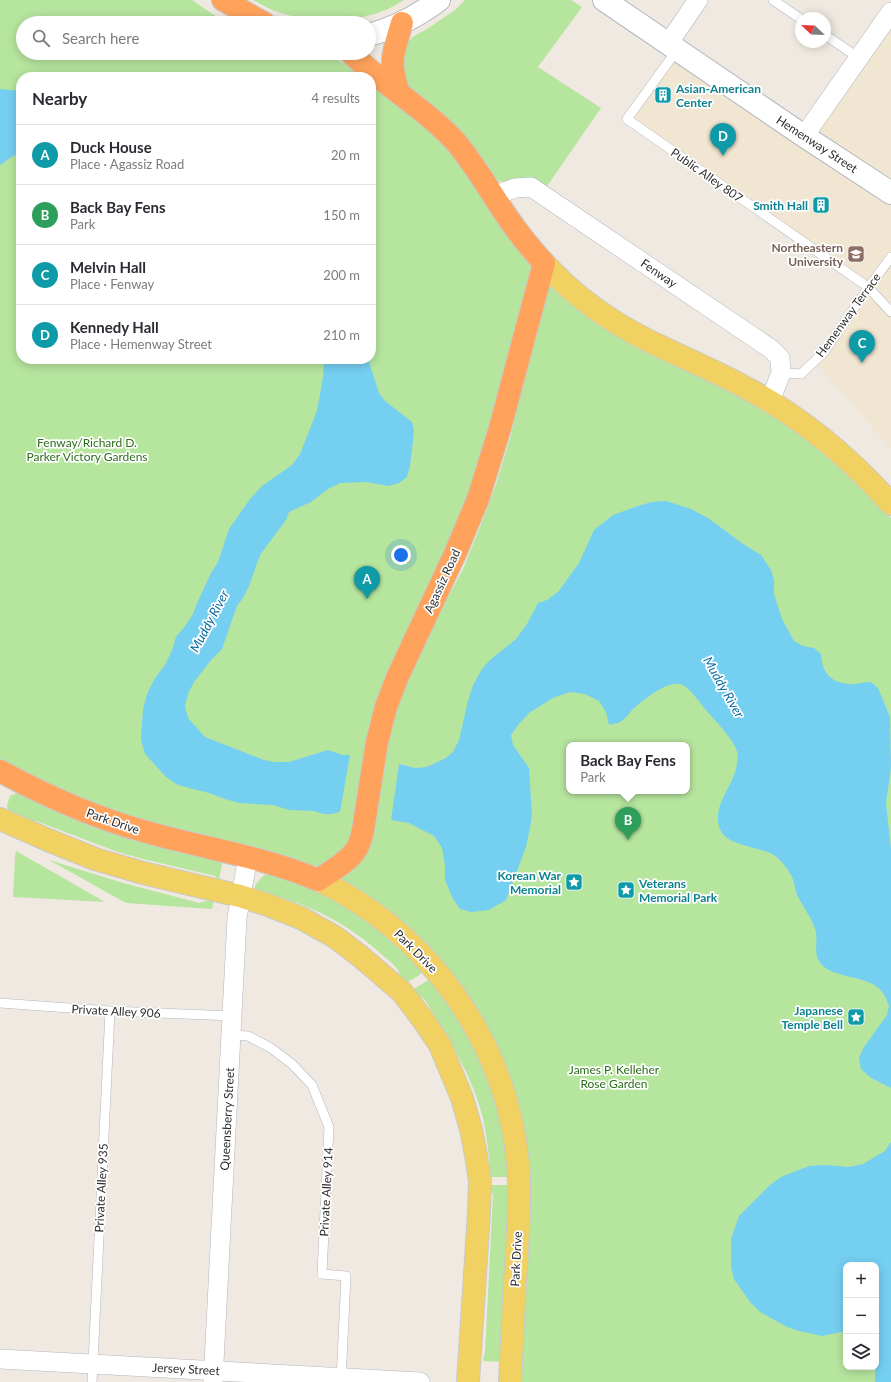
<!DOCTYPE html>
<html lang="en">
<head>
<meta charset="utf-8">
<style>
	body { margin:0; font-family:Lato,sans-serif; background:#f7f7f7; color:#2b2b33 }
	.controls { position:absolute; right:12px; bottom:12px; display:grid; overflow:hidden; border-radius:8px; box-shadow:0 2px 10px #0003 }
	.controls button { width:36px; height:36px; display:grid; place-items:center; padding:0; border:0; border-bottom:1px solid #e1e1e2; background:#fff; color:#2b2b33; font:20px sans-serif }
	.compass { position:absolute; left:795px; top:12px; width:36px; height:36px; border-radius:50%; background:#fff; box-shadow:0 2px 10px #0003; rotate:293deg }
	.you { position:absolute; left:401px; top:555px; width:14px; height:14px; margin:-10px; border:3px solid #fff; border-radius:50%; background:#1a73e8; box-shadow:0 0 0 6px #1a73e833 }
	.badge { display:grid; place-items:center; width:26px; height:26px; border-radius:50%; background:#db2777; color:#fff; font-size:13px; font-weight:700 }
	.pin { position:absolute; translate:-50% -33px; filter:drop-shadow(0 1px 2px #0008) }
	.pin::after { content:''; position:absolute; top:21px; width:14px; height:12px; background:inherit; clip-path:polygon(0 0,100% 0,50% 100%) }
	.popup { position:absolute; left:566px; top:742px; width:124px; height:52px; box-sizing:border-box; display:grid; place-content:center; border-radius:8px; background:#fff; filter:drop-shadow(0 1px 3px #0005); font-size:13px; white-space:nowrap; color:#7c7c81 }
	.popup b { font-size:15px; color:#2b2b33 }
	.popup::after { content:''; position:absolute; left:50%; top:100%; margin-left:-8px; border:8px solid transparent; border-top-color:#fff }
	.list { margin:0; padding:0; list-style:none }
	h2 { display:flex; justify-content:space-between; align-items:center; height:52px; margin:0; padding:0 16px; font-size:17px }
	h2 small { font-size:13px; font-weight:400; color:#7c7c81 }
	.list li { display:grid; grid-template-columns:26px 1fr auto; gap:12px; align-items:center; box-sizing:border-box; height:60px; padding:0 16px; border-top:1px solid #e1e1e2 }
	.list b { display:block; font-size:15px; white-space:nowrap }
	.list p { margin:0; font-size:13px; white-space:nowrap; color:#7c7c81 }
	.list em { font-size:13px; font-style:normal; color:#7c7c81 }
	.icon { flex:none; width:22px; height:22px; fill:none; stroke:currentColor; stroke-width:2; stroke-linecap:round; stroke-linejoin:round }
	.map { position:relative; flex:none; width:891px; height:1382px; overflow:hidden }
	.search { position:absolute; background:#fff; box-shadow:0 2px 10px #0003; left:16px; top:16px; width:360px; height:44px; display:flex; align-items:center; gap:10px; box-sizing:border-box; padding:0 14px; border-radius:22px; color:#7c7c81; font-size:15px }
	.panel { position:absolute; background:#fff; box-shadow:0 2px 10px #0003; left:16px; top:72px; width:360px; height:292px; border-radius:16px }
	.map>svg:first-child { display:block }
	.education { fill:#f0e6d1 }
	.green { fill:#b6e59e; fill-rule:evenodd }
	.water { fill:#75cff0 }
	.lines { fill:none; stroke-linecap:round; stroke-linejoin:round }
	.lane-casing { stroke:#b4b7c1; stroke-width:10 }
	.street-casing { stroke:#b4b7c1; stroke-width:20 }
	.secondary-casing { stroke:#b4b7c1; stroke-width:24 }
	.primary-casing { stroke:#c9c9c9; stroke-width:24 }
	.highway-casing { stroke:#c9c9c9; stroke-width:24 }
	.lane { stroke:#fff; stroke-width:9 }
	.street { stroke:#fff; stroke-width:19 }
	.secondary { stroke:#fff; stroke-width:22 }
	.primary { stroke:#f2d163; stroke-width:22 }
	.highway { stroke:#ffa35c; stroke-width:22 }
	.labels { text-anchor:middle; dominant-baseline:central; stroke-width:3.5; stroke-linejoin:round; paint-order:stroke }
	.culture-label { font-size:12px; font-weight:bold; fill:#0d838f; stroke:#fff; text-anchor:end }
	.street-label { font-size:12px; fill:#2e2e2e; stroke:#fff }
	.education-label { font-size:12px; font-weight:bold; fill:#785e54; stroke:#fff; text-anchor:end }
	.park-label { font-size:12px; fill:#2c6e1b; stroke:#fff }
	.water-label { font-size:13px; font-style:italic; fill:#0d6fa3; stroke:#fff }
</style>
</head>
<body>
<div class="map">
<svg width="891" height="1382" viewBox="0 0 891 1382">
	<rect width="100%" height="100%" fill="#efe9e1"/>
	<!-- education -->
	<polygon class="education" points="891,12 891,449 817,364 868,288 627,119 677,50 804,136"/>
	<!-- green -->
	<g class="green">
		<path d="M 0,0 L 192,0 L 226,23 L 23,23 L 23,53 L 308,53 C 334,58 341,58 362,77 L 21,77 L 21,359 L 371,359 L 371,84 L 444,143 L 466,171 L 524,254 L 531,267 L 531,278 L 473,484 L 445,557 L 352,845 L 323,865 L 315,866 L 300,863 L 252,846 L 160,825 L 86,801 L 0,760 Z"/>
		<path d="M 253,0 L 404,0 C 368,24 319,25 278,12 C 270,10 261,4 253,0 Z"/>
		<polygon points="465,0 571,0 582,7 538,67 601,108 545,189 499,181 494,177 405,89 401,55 408,41 414,36 427,29 455,10"/>
		<path d="M 550,284 L 750,399 L 822,449 L 891,518 L 891,1382 L 519,1382 L 527,1155 L 524,1130 L 518,1105 L 489,1031 L 462,987 L 434,953 L 338,882 L 372,806 L 401,684 L 463,569 L 482,522 L 497,481 L 511,435 L 531,342 ZM 569,745 L 687,745 L 687,791 L 569,791 ZM 846,1265 L 876,1265 L 876,1367 L 846,1367 Z"/>
		<polygon points="17,793 85,823 117,834 223,860 219,879 218,880 215,876 143,859 115,851 36,821 32,822 8,811 7,806 10,796"/>
		<polygon points="16,851 105,902 13,897 15,856"/>
		<polygon points="49,860 120,882 199,903 214,899 212,909 126,903"/>
		<path d="M 264,875 C 273,874 283,879 291,881 C 325,893 364,916 391,940 C 402,950 413,961 424,972 L 403,985 C 401,980 400,974 398,970 C 394,964 386,958 380,953 C 342,919 303,902 254,890 L 256,884 Z"/>
		<path d="M 430,979 L 460,1022 L 488,1075 L 501,1119 L 509,1177 L 489,1177 L 487,1174 L 490,1167 L 490,1164 C 488,1148 486,1133 483,1118 C 472,1075 448,1037 425,1000 C 421,996 416,994 412,990 Z"/>
		<polygon points="490,1185 509,1185 502,1362 484,1361 483,1358 485,1353 493,1194 488,1188"/>
	</g>
	<!-- water -->
	<g class="water">
		<polygon points="0,89 21,91 21,154 13,156 0,165"/>
		<polygon points="324,359 368,359 379,393 385,401 412,422 414,431 413,441 410,466 407,477 399,483 388,486 367,482 340,483 328,489 311,502 289,512 286,520 260,555 249,586 243,598 237,606 222,649 211,660 194,682 188,694 185,706 188,718 205,737 264,760 274,762 289,762 328,750 343,755 350,755 340,812 332,814 324,814 314,811 289,810 273,805 239,803 225,799 209,793 178,785 166,777 156,766 145,754 141,740 143,709 147,694 155,678 165,665 172,650 176,637 185,626 193,614 198,601 211,573 218,562 229,529 250,499 262,486 292,465 300,454 317,411 323,377"/>
		<path d="M 666,501 L 691,509 L 708,518 L 743,544 L 761,555 L 771,570 L 774,581 L 774,594 L 782,619 L 794,641 L 803,646 L 814,648 L 821,654 C 822,673 831,683 850,684 C 856,685 864,682 871,682 L 878,688 L 890,717 L 891,767 L 886,803 L 891,849 L 891,1088 L 871,1078 L 861,1069 L 859,1058 L 864,1047 L 887,1015 L 889,1006 C 887,1002 886,997 883,993 C 871,975 840,980 823,966 C 812,956 818,945 816,932 C 813,920 804,908 798,897 C 795,891 795,883 792,877 C 788,869 780,858 772,854 C 759,847 729,846 721,831 C 709,807 735,786 737,763 C 737,760 738,756 738,754 C 734,739 715,721 706,710 C 700,703 689,686 680,684 C 666,681 643,700 633,709 C 630,712 627,717 623,720 C 620,723 613,724 609,725 L 606,712 L 599,701 L 585,694 L 570,692 L 553,698 L 529,713 L 518,725 L 511,735 L 513,745 L 529,768 L 532,814 L 530,828 L 526,847 L 506,900 L 489,910 L 471,912 L 460,909 L 453,899 L 445,880 L 445,865 L 442,848 L 434,836 L 409,823 L 391,820 L 399,764 L 415,768 L 427,767 L 446,758 L 453,752 L 459,740 L 468,701 L 473,685 L 482,669 L 490,660 L 516,639 L 527,624 L 538,603 L 547,600 L 558,592 L 579,563 L 594,530 L 613,515 L 638,506 L 652,502 Z"/>
		<polygon points="891,1142 891,1382 875,1382 876,1265 846,1265 846,1331 822,1336 799,1331 787,1327 760,1312 750,1302 734,1279 731,1266 731,1239 739,1216 770,1185 781,1177 809,1166 826,1165 849,1167 863,1164 885,1151"/>
	</g>
	<g class="lines">
		<defs>
			<g id="lane">
				<polyline points="773,0 801,19"/>
				<polyline points="825,35 859,58"/>
				<polyline points="677,50 627,119 868,287 891,312"/>
				<polyline points="781,370 786,373 801,374 824,352 866,291 891,257"/>
				<polyline points="0,1003 110,1011 233,1016"/>
				<polyline points="232,1035 248,1036 271,1048 292,1064 312,1085 329,1127 322,1274 346,1276 341,1381"/>
				<polyline points="92,1382 110,1011"/>
			</g>
			<g id="street">
				<polyline points="668,44 698,0"/>
				<polyline points="804,136 891,12"/>
				<polyline points="493,196 515,188 531,187 771,349 780,358 781,373 770,401"/>
				<polyline points="0,1359 420,1382"/>
				<polyline points="213,1382 237,918 248,857"/>
			</g>
			<g id="secondary">
				<polyline points="604,0 804,136 891,193"/>
				<path d="M 369,35 C 394,28 418,16 439,0"/>
			</g>
			<g id="primary">
				<path d="M 544,263 C 574,296 612,323 651,342 C 684,358 718,372 750,390 C 804,419 850,458 891,504"/>
				<polyline points="0,819 48,840 95,859 143,873 240,896 268,905 301,918 335,937 360,956 402,992 424,1021 440,1045 462,1098 471,1129 476,1155 480,1181 479,1213 468,1382"/>
				<path d="M 318,880 C 428,932 507,1042 518,1164 C 521,1193 518,1223 517,1252 C 514,1295 512,1339 510,1382"/>
			</g>
			<g id="highway">
				<polyline points="223,0 264,23"/>
				<path d="M 399,93 C 388,62 393,53 402,23"/>
				<path d="M 0,771 C 46,796 93,817 143,831 C 201,848 262,856 318,880 C 330,872 350,861 357,848 C 361,841 363,832 364,824 L 377,742 L 386,707 L 397,678 L 455,554 L 478,499 L 500,428 L 544,263 C 531,249 519,234 508,218 C 490,192 475,164 454,140 C 423,107 383,85 351,53"/>
			</g>
		</defs>
		<!-- lane casing -->
		<use href="#lane" class="lane-casing"/>
		<!-- street casing -->
		<use href="#street" class="street-casing"/>
		<!-- secondary casing -->
		<use href="#secondary" class="secondary-casing"/>
		<!-- primary casing -->
		<use href="#primary" class="primary-casing"/>
		<!-- highway casing -->
		<use href="#highway" class="highway-casing"/>
		<!-- lane -->
		<use href="#lane" class="lane"/>
		<!-- street -->
		<use href="#street" class="street"/>
		<!-- secondary -->
		<use href="#secondary" class="secondary"/>
		<!-- primary -->
		<use href="#primary" class="primary"/>
		<!-- highway -->
		<use href="#highway" class="highway"/>
	</g>
	<!-- icons -->
	<defs>
		<symbol id="building-square" viewBox="-11 -11 22 22"><rect x="-9" y="-9" width="18" height="18" rx="4" fill="#0f9aa8" stroke="#fff"/><path d="M-4-6H4V6H1V3H-1V6H-4ZM-2.5-4.3h1.7v1.8h-1.7ZM.8-4.3h1.7v1.8H.8ZM-2.5-1h1.7V.8h-1.7ZM.8-1h1.7V.8H.8Z" fill="#fff"/></symbol>
		<symbol id="university-square" viewBox="-11 -11 22 22"><rect x="-9" y="-9" width="18" height="18" rx="4" fill="#8d6e63" stroke="#fff"/><path d="M0-5L7-2L0 1L-7-2ZM-4 1L0 2.5L4 1V4Q0 6-4 4Z" fill="#fff"/></symbol>
		<symbol id="sight-square" viewBox="-11 -11 22 22"><rect x="-9" y="-9" width="18" height="18" rx="4" fill="#0f9aa8" stroke="#fff"/><path d="M0-6L1.8-2.2L6-1.7L2.9 1.2L3.7 5.4L0 3.3L-3.7 5.4L-2.9 1.2L-6-1.7L-1.8-2.2Z" fill="#fff"/></symbol>
	</defs>
	<g fill-rule="evenodd">
		<use href="#building-square" x="653" y="85" width="20" height="20"/>
		<use href="#building-square" x="811" y="195" width="20" height="20"/>
		<use href="#university-square" x="846" y="244" width="20" height="20"/>
		<use href="#sight-square" x="564" y="872" width="20" height="20"/>
		<use href="#sight-square" x="616" y="880" width="20" height="20"/>
		<use href="#sight-square" x="846" y="1007" width="20" height="20"/>
	</g>
	<g class="labels">
		<!-- culture labels -->
		<g class="culture-label">
			<text x="676" y="88" text-anchor="start">Asian-American<tspan x="676" dy="14">Center</tspan></text>
			<text x="808" y="205">Smith Hall</text>
			<text x="561" y="875">Korean War<tspan x="561" dy="14">Memorial</tspan></text>
			<text x="639" y="883" text-anchor="start">Veterans<tspan x="639" dy="14">Memorial Park</tspan></text>
			<text x="843" y="1010">Japanese<tspan x="843" dy="14">Temple Bell</tspan></text>
		</g>
		<!-- street labels -->
		<g class="street-label">
			<text transform="translate(817 144) rotate(33)">Hemenway Street</text>
			<text transform="translate(707 175) rotate(35)">Public Alley 807</text>
			<text transform="translate(659 273) rotate(34)">Fenway</text>
			<text transform="translate(848 315) rotate(-54)">Hemenway Terrace</text>
			<text transform="translate(442 581) rotate(-65)">Agassiz Road</text>
			<text transform="translate(113 821) rotate(19)">Park Drive</text>
			<text transform="translate(416 951) rotate(45)">Park Drive</text>
			<text transform="translate(116 1011) rotate(3)">Private Alley 906</text>
			<text transform="translate(227 1119) rotate(-87)">Queensberry Street</text>
			<text transform="translate(101 1188) rotate(-87)">Private Alley 935</text>
			<text transform="translate(326 1192) rotate(-87)">Private Alley 914</text>
			<text transform="translate(516 1259) rotate(-87)">Park Drive</text>
			<text transform="translate(186 1369) rotate(3)">Jersey Street</text>
		</g>
		<!-- education labels -->
		<g class="education-label">
			<text x="843" y="247">Northeastern<tspan x="843" dy="14">University</tspan></text>
		</g>
		<!-- park labels -->
		<g class="park-label">
			<text x="87" y="442">Fenway/Richard D.<tspan x="87" dy="14">Parker Victory Gardens</tspan></text>
			<text x="614" y="1069">James P. Kelleher<tspan x="614" dy="14">Rose Garden</tspan></text>
		</g>
		<!-- water labels -->
		<g class="water-label">
			<text transform="translate(209 621) rotate(-62)">Muddy River</text>
			<text transform="translate(724 687) rotate(60)">Muddy River</text>
		</g>
	</g>
</svg>
<div class="controls">
<button>+</button>
<button>−</button>
<button><svg class="icon" aria-label="layers" viewBox="0 0 24 24"><path d="M12 4l9 5-9 5-9-5zM3 14l9 5 9-5"/></svg></button>
</div>
<svg class="compass" viewBox="-18 -18 36 36"><path d="M0-13l5 13h-10z" fill="#e53935"/><path d="M0 13l5-13h-10z" fill="#7c7c81"/></svg>
<div class="you"></div>
<div class="pin badge" style="left:367px;top:599px;background:#0f9aa8">A</div>
<div class="pin badge" style="left:628px;top:840px;background:#2e9e5b">B</div>
<div class="popup"><b>Back Bay Fens</b>Park</div>
<div class="pin badge" style="left:862px;top:363px;background:#0f9aa8">C</div>
<div class="pin badge" style="left:723px;top:156px;background:#0f9aa8">D</div>
<div class="search"><svg class="icon" aria-label="search" viewBox="0 0 24 24"><circle cx="10" cy="10" r="6"/><path d="M15 15l6 6"/></svg>Search here</div>
<section class="panel">
<h2>Nearby<small>4 results</small></h2>
<ul class="list">
<li><span class="badge" style="background:#0f9aa8">A</span><div><b>Duck House</b><p>Place · Agassiz Road</p></div><em>20 m</em></li>
<li><span class="badge" style="background:#2e9e5b">B</span><div><b>Back Bay Fens</b><p>Park</p></div><em>150 m</em></li>
<li><span class="badge" style="background:#0f9aa8">C</span><div><b>Melvin Hall</b><p>Place · Fenway</p></div><em>200 m</em></li>
<li><span class="badge" style="background:#0f9aa8">D</span><div><b>Kennedy Hall</b><p>Place · Hemenway Street</p></div><em>210 m</em></li>
</ul>
</section>
</div>
</body>
</html>
